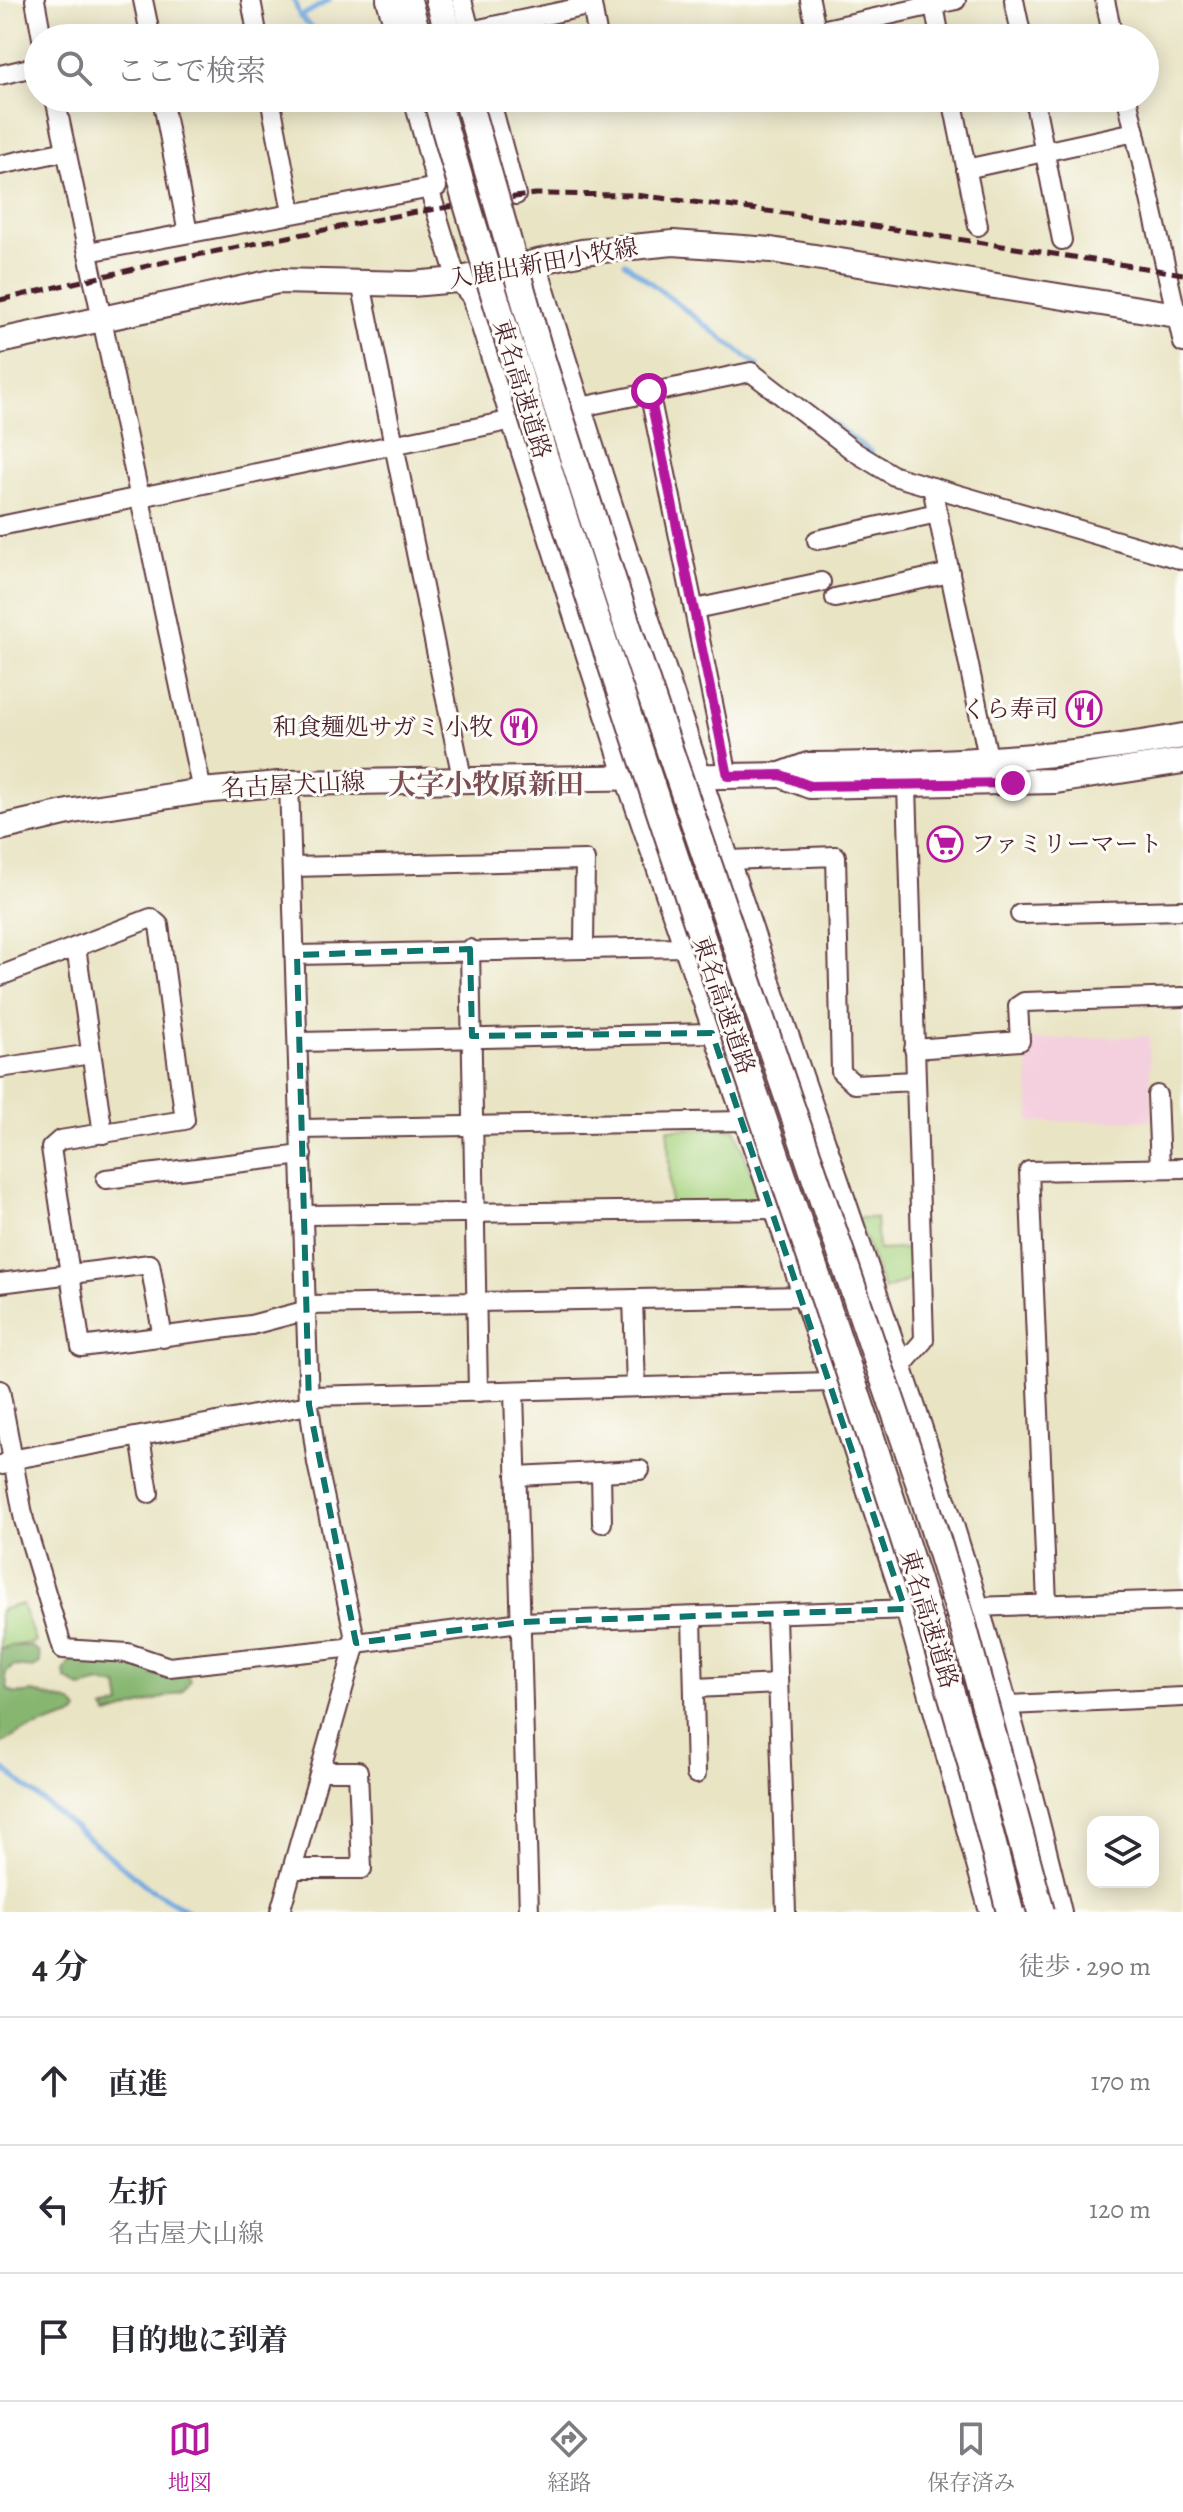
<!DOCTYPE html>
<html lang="ja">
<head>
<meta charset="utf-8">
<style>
	body { margin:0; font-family:Alegreya,"Noto Serif JP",serif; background:#f2f2f3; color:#2b2b33 }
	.controls { position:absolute; right:24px; bottom:24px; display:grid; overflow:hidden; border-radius:16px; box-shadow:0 4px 20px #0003 }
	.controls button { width:72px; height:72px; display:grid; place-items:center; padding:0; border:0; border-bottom:2px solid #e1e1e2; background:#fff; color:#2b2b33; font:40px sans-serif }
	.stop { position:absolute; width:24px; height:24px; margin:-18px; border:6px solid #b5179e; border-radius:50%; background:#fff }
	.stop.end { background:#b5179e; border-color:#fff; box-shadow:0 2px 8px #0008 }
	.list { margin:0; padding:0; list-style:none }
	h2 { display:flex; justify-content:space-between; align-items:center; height:104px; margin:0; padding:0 32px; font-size:34px }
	h2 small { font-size:26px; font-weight:400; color:#7c7c81 }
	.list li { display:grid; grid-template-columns:52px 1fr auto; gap:24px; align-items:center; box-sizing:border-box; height:128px; padding:0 32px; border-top:2px solid #e1e1e2 }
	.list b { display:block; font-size:30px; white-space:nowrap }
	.list p { margin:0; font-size:26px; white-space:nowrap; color:#7c7c81 }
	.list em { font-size:26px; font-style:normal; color:#7c7c81 }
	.icon { flex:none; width:44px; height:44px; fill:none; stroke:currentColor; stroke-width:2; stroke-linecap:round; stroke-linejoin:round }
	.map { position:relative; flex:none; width:1183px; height:1912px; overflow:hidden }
	.search { position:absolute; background:#fff; box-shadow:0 4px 20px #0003; left:24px; right:24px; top:24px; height:88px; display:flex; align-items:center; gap:20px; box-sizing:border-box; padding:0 28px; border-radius:44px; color:#7c7c81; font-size:30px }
	.sheet { height:488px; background:#fff }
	nav { display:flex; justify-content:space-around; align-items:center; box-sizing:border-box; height:112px; border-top:2px solid #e1e1e2; background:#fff; font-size:22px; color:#7c7c81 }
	nav a { display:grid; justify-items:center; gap:4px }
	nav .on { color:#b5179e }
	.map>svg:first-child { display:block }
	.built { fill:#f4cfde }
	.green { fill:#a8d481; stroke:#797a56; stroke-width:2 }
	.forest { fill:#86b66f; stroke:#686a4d; stroke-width:2 }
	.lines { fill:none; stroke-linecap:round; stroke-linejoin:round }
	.stream { stroke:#70a8df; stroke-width:5 }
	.minor-casing { stroke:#623d42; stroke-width:22 }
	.major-casing { stroke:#623d42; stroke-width:28 }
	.highway-casing { stroke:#623d42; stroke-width:30 }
	.minor { stroke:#fff; stroke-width:18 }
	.major { stroke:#fff; stroke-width:24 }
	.highway { stroke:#fff; stroke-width:26 }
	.rail { stroke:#4a1f2b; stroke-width:5; stroke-dasharray:12 6; stroke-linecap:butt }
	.highway-bridge-casing { stroke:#623d42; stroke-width:30; stroke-linecap:butt }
	.highway-bridge { stroke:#fff; stroke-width:26 }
	.route { stroke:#b5179e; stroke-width:10 }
	.marked { fill:none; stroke:#0f766e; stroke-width:6; stroke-dasharray:16 10; stroke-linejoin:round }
	.labels { text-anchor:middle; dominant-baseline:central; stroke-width:6; stroke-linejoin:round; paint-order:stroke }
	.street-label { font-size:24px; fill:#4a1f2b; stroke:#fdfcf7 }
	.poi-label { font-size:24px; fill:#4a1f2b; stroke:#fdfcf7; text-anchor:end }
	.quarter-label { font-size:28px; font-weight:bold; fill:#7b4e55; stroke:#fdfcf7 }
</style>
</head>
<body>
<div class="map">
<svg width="1183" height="1912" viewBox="0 0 1183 1912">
	<rect width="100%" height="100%" fill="#fdfcf7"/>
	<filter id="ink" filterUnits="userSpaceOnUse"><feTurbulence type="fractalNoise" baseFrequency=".0125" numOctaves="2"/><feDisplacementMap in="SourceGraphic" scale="16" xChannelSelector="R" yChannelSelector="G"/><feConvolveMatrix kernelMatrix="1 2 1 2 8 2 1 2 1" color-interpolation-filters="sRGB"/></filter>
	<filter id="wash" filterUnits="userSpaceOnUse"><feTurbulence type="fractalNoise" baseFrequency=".006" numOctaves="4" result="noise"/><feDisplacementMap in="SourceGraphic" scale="32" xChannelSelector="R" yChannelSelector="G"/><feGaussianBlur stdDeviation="1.8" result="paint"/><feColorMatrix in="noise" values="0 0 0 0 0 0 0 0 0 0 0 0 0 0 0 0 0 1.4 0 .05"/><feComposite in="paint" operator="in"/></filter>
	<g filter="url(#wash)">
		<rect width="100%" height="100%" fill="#e9e4c4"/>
		<!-- built -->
		<polygon class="built" points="1149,1036 1152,1120 1030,1122 1027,1040"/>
		<!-- green -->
		<g class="green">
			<polygon points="735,1128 762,1203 670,1205 668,1129"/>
			<polygon points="857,1218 876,1218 878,1250 911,1249 912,1279 884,1290"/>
			<polygon points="22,1604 35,1642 0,1648 0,1610"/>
		</g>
		<!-- forest -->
		<g class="forest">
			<path d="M 10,1646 L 31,1646 L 39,1652 L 40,1664 L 33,1668 L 13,1666 L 5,1674 L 8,1690 L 16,1694 L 33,1692 L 72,1703 L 78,1711 L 75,1715 C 57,1721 40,1726 24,1731 C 16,1734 9,1741 0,1744 L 0,1650 Z"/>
			<polygon points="86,1656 143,1663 153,1675 186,1671 190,1680 182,1692 108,1715 104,1709 121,1705 118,1686 101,1683 81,1688 66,1679 64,1672 72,1658"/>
		</g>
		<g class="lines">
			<!-- stream -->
			<g class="stream">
				<polyline points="294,0 300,17 325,38"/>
				<polyline points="300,17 329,0"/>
				<polyline points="625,263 758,366"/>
				<polyline points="810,406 872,453"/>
				<polyline points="0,1766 149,1888 189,1912"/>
			</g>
		</g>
	</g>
	<g filter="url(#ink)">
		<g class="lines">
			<defs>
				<g id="minor">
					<polyline points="35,0 42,38"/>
					<polyline points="143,0 151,38"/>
					<polyline points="251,0 258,38"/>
					<polyline points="386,0 397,38"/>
					<polyline points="462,0 472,38"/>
					<polyline points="810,0 816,30"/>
					<polyline points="1014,0 1022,38"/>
					<polyline points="1105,0 1113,38"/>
					<polyline points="934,5 940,38"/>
					<polyline points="470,31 592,5 598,38"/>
					<polyline points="785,38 956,0"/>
					<polyline points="0,75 38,66"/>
					<polyline points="55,98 202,791"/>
					<polyline points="162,98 188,233"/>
					<polyline points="270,98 292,212"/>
					<polyline points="490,98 516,195"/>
					<polyline points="952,98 978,226"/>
					<polyline points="1034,98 1062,240"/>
					<polyline points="1127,98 1183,343"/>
					<polyline points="0,165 66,151"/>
					<polyline points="966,169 1135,132"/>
					<polyline points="429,188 457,280 471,296 625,778 774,1209 905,1609 989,1912"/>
					<polyline points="88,252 437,187 413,98"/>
					<path d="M 537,264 C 618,527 705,789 794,1049 C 892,1334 993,1618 1062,1912"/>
					<polyline points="361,283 462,778"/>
					<polyline points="649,391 728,776"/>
					<polyline points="571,409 751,372 855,452 894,476 1183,560"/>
					<polyline points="932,487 989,762"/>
					<polyline points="0,526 518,419"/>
					<polyline points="817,540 937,513"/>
					<polyline points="835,598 950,573"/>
					<polyline points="695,609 821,582"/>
					<polyline points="729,860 836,856 841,1072 854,1084 915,1081"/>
					<polyline points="294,867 585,860 584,946"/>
					<polyline points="1020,914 1183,910"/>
					<polyline points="76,947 103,1134"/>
					<polyline points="470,949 478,1392"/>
					<polyline points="297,955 684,947"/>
					<polyline points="0,976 151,918 159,925 185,1120 60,1140 51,1148 81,1347 251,1325 308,1310"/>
					<polyline points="300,1042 712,1033"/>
					<polyline points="914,1049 1020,1041 1018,1006 1024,1002 1183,997"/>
					<polyline points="0,1068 91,1054"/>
					<polyline points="1157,1095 1160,1168"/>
					<polyline points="302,1129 744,1121"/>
					<polyline points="106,1179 302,1155"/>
					<polyline points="306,1215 774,1209"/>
					<polyline points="0,1283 150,1264 163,1338"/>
					<polyline points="633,1299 636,1387"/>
					<polyline points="308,1305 803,1296"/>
					<polyline points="0,1390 24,1520 63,1649 128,1653 169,1667 345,1648 356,1643 521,1622 1183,1600"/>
					<polyline points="514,1392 529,1912"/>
					<polyline points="311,1396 832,1382 903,1364 924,1340 907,786"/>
					<polyline points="140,1438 149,1493"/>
					<polyline points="3,1465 10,1460 309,1405"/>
					<polyline points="601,1472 602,1523"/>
					<polyline points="516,1476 640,1470"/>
					<polyline points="1047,1604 1029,1171 1183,1168"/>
					<polyline points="776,1616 786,1912"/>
					<polyline points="692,1618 696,1774"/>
					<polyline points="696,1688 778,1684"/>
					<polyline points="1009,1705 1183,1697"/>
					<polyline points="293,1869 362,1869 358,1771 321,1771"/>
					<polyline points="280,1912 356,1643 317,1463 309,1405 289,783"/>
				</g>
				<g id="major">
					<polyline points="0,341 278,281 412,284 457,280 582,252 673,243 771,250 1183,316"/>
					<polyline points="781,775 810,786 1056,781 1183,761"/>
					<path d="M 0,828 L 73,811 L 202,791 L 289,783 L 781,775 L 808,765 C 935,764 1058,759 1183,736"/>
				</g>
				<g id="highway">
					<polyline points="408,0 418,38"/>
					<polyline points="439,0 450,38"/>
				</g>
			</defs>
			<!-- minor casing -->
			<use href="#minor" class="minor-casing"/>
			<!-- major casing -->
			<use href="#major" class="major-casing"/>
			<!-- highway casing -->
			<use href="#highway" class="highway-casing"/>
			<!-- minor -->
			<use href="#minor" class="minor"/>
			<!-- major -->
			<use href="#major" class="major"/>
			<!-- highway -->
			<use href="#highway" class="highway"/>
			<!-- rail -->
			<polyline class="rail" points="0,300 182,258 410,213 535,194 636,195 808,216 1183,274"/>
			<defs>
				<g id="highway-bridge">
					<path d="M 436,98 C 533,435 644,767 757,1100 C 848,1368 943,1636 1010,1912"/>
					<polyline points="467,98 540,354 631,637 923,1494 962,1621 1041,1912"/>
				</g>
			</defs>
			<!-- highway-bridge casing -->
			<use href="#highway-bridge" class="highway-bridge-casing"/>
			<!-- highway-bridge -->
			<use href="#highway-bridge" class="highway-bridge"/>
		</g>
	</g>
	<g class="lines" filter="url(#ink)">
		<!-- route -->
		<polyline class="route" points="649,391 728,776 781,775 810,786 1013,783"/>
	</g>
	<!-- marked area -->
	<path class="marked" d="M 470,949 L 472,1036 L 712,1033 L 905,1609 L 521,1622 L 356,1643 L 309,1405 L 297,955 Z"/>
	<!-- icons -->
	<defs>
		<symbol id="restaurant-ring" viewBox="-11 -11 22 22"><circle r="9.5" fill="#fdfcf7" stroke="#b5179e" stroke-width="1.5"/><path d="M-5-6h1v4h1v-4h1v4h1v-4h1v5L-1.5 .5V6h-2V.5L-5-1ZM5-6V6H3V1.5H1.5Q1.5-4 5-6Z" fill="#b5179e"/></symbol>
		<symbol id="supermarket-ring" viewBox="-11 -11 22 22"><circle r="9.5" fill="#fdfcf7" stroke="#b5179e" stroke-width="1.5"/><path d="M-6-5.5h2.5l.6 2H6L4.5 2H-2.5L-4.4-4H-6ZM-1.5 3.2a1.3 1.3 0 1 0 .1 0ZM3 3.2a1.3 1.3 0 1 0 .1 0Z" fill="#b5179e"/></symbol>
	</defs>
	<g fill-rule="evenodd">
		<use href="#restaurant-ring" x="1064" y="689" width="40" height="40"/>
		<use href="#restaurant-ring" x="499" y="707" width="40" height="40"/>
		<use href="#supermarket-ring" x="925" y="824" width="40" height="40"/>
	</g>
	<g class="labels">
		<!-- street labels -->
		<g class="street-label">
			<text transform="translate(543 263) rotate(-10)">入鹿出新田小牧線</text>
			<text transform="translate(522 389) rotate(73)">東名高速道路</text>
			<text transform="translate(293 785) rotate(-3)">名古屋犬山線</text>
			<text transform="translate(724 1005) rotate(71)">東名高速道路</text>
			<text transform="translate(929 1619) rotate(73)">東名高速道路</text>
		</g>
		<!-- poi labels -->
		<g class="poi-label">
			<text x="1058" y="709">くら寿司</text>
			<text x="493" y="727">和食麺処サガミ 小牧</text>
			<text x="971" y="844" text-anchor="start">ファミリーマート</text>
		</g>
		<!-- quarter labels -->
		<g class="quarter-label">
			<text x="486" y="785">大字小牧原新田</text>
		</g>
	</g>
</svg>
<div class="controls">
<button><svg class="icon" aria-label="layers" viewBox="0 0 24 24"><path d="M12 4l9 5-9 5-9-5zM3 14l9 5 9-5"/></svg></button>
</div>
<div class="stop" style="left:649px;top:391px"></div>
<div class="stop end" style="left:1013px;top:783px"></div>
<div class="search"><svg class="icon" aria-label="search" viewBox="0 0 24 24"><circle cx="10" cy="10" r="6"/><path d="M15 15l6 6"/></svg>ここで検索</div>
</div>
<section class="sheet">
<h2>4 分<small>徒歩 · 290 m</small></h2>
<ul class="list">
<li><svg class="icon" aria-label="ahead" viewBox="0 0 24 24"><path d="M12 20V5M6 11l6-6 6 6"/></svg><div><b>直進</b></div><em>170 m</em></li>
<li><svg class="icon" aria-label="left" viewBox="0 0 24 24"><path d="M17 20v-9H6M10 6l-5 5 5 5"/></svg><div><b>左折</b><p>名古屋犬山線</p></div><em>120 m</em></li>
<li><svg class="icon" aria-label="arrive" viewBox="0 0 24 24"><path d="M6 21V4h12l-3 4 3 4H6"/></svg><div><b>目的地に到着</b></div></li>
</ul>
</section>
<nav>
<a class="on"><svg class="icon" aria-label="map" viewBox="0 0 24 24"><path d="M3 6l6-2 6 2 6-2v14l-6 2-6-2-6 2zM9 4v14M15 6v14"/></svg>地図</a>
<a><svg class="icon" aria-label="directions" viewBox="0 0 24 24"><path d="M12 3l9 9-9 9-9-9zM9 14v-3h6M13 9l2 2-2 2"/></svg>経路</a>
<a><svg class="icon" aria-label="saved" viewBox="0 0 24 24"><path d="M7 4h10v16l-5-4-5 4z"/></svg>保存済み</a>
</nav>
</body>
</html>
